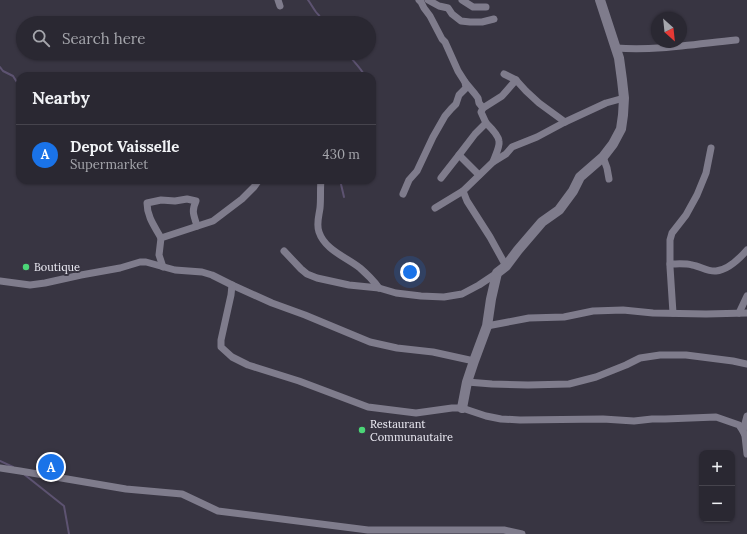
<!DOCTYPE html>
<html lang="en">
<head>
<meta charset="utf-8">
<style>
	body { margin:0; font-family:Lora,serif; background:#32303a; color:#f1f3f6 }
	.controls { position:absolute; right:12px; bottom:12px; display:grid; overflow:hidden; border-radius:8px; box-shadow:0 1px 3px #0004 }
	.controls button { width:36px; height:36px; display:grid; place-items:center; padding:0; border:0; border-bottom:1px solid #46444d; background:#2a2832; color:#f1f3f6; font:20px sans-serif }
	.compass { position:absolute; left:651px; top:12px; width:36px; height:36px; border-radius:50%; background:#2a2832; box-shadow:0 1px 3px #0004; rotate:153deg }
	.you { position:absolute; left:410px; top:272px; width:14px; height:14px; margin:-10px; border:3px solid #fff; border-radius:50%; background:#1a73e8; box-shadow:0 0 0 6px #1a73e833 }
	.badge { display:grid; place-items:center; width:26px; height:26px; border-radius:50%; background:#1a73e8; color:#fff; font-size:13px; font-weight:700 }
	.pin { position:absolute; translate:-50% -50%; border:2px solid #fff; box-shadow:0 1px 4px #0006 }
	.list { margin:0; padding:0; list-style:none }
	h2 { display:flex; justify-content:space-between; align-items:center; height:52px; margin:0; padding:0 16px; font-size:17px }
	h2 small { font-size:13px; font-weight:400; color:#a5a6ac }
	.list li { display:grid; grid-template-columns:26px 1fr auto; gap:12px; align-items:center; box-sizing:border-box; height:60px; padding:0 16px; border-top:1px solid #46444d }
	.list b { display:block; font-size:15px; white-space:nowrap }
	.list p { margin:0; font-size:13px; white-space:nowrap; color:#a5a6ac }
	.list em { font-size:13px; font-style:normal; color:#a5a6ac }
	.icon { flex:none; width:22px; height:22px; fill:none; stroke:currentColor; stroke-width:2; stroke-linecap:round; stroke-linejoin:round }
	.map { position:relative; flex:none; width:747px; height:534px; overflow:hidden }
	.search { position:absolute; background:#2a2832; box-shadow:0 1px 3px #0004; left:16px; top:16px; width:360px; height:44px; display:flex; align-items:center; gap:10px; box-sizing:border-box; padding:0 14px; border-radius:22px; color:#a5a6ac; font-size:15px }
	.panel { position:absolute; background:#2a2832; box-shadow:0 1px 3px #0004; left:16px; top:72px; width:360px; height:112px; border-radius:12px }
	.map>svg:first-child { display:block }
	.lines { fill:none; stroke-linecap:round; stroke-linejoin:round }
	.stream { stroke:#5d5371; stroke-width:2 }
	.street { stroke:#7f7c8c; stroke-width:7 }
	.secondary { stroke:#7f7c8c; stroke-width:10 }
	.poi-dot { fill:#4bd677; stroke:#383542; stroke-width:1.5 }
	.labels { text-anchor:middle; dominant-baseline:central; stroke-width:4; stroke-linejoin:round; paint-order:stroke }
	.poi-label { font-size:11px; fill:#efeef7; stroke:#383542; text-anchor:start }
</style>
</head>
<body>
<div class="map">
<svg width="747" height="534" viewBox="0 0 747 534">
	<rect width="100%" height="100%" fill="#383542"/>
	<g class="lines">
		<!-- stream -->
		<g class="stream">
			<path d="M 308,0 C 311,4 313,8 316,12 C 320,17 320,15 323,23"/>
			<path d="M 347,53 C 353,61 360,67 365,76"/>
			<polyline points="0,67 3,71 13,76 20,87"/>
			<polyline points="340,180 344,197"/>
			<polyline points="0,461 13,467"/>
			<polyline points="25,475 64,506 69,534"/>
		</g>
		<!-- street -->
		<g class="street">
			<polyline points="278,0 280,6"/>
			<polyline points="428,0 439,6 448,8 452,14 461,21 470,22 482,22 494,19"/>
			<polyline points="462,0 473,7 486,7"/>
			<path d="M 616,48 C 656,51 696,44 736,40"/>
			<polyline points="504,74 516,80 526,91 539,103 565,122"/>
			<polyline points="465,82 475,94 478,98 479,103 483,108"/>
			<path d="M 486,123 C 490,127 498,134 499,141 C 500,147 495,156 493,162"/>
			<polyline points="459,155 479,175"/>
			<polyline points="603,157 607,168 609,179"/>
			<polyline points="441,178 459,155 475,134 486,123 481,112 483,108 502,96 516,80"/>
			<path d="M 321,180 C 320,189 321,199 320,208 C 319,216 316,224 319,232 C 325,250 346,257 360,268 C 367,274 373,280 379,288"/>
			<polyline points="463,191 467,201 490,237 506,266"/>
			<polyline points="403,194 409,180 417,171 433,137 445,116 451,109 456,104 459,95 466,88 465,82 458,71 445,42 442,39 430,16 424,8 421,2 419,0"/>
			<polyline points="435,208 463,191 493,162 506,154 512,147 537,137 565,122 606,103 624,98"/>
			<path d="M 161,238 C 155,227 147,217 147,203 L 161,200 L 175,201 L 187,199 L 196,201 C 191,212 194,215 197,226"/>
			<polyline points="284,251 301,269 307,274 317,278 349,285 379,288 396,293 421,296 444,297 462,294 479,285 497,273"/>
			<path d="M 670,264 C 677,264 685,263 692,265 C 700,266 708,272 716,271 C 728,270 740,258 747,250"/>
			<polyline points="163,267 159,255 161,238 213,221 242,199 254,187 259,180"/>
			<polyline points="0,281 30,285 45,283 81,275 120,268 140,262 146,262 175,270 202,272 212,275 232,285 272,303 305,315 370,342 397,348 433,352 474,361"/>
			<polyline points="232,285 231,295 221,340 221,347 232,357 248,365 299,381 368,407 416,413 452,408 462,408 486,416 501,419 520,420 603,419 634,421 652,419 665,419 716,417 739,425 743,431 745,436 747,454"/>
			<polyline points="673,313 670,267 670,240 672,233 686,215 697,195 706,173 711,148"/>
			<polyline points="739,313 747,296"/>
			<polyline points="487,326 529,318 564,317 593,311 623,310 653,313 706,314 747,313"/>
			<polyline points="467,382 492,384 528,385 569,384 596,377 626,365 640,358 660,355 686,355 733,361 747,364"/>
			<polyline points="743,431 747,416"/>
			<polyline points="0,468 20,471 126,489 182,494 218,511 368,530 504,530 522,534"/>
		</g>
		<!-- secondary -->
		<polyline class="secondary" points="462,408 467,382 474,361 487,326 491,299 497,273 506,266 518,250 542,222 559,210 573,191 580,177 603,157 613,144 621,129 623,115 624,98 622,80 619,58 600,0"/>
	</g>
	<!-- markers -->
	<g class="poi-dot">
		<circle cx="26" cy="267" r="4"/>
		<circle cx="362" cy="430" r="4"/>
	</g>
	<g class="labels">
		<!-- poi labels -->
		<g class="poi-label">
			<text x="34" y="267">Boutique</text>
			<text x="370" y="424">Restaurant<tspan x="370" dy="13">Communautaire</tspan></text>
		</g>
	</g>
</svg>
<div class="controls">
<button>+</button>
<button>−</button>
</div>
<svg class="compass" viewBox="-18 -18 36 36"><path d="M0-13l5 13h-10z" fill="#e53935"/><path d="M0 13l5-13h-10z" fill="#a5a6ac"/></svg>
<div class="you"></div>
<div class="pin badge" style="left:51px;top:467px">A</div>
<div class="search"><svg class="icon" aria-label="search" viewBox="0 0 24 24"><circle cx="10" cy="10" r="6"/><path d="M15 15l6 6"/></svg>Search here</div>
<section class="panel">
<h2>Nearby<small></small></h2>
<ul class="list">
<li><span class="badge">A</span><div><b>Depot Vaisselle</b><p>Supermarket</p></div><em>430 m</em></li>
</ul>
</section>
</div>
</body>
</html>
